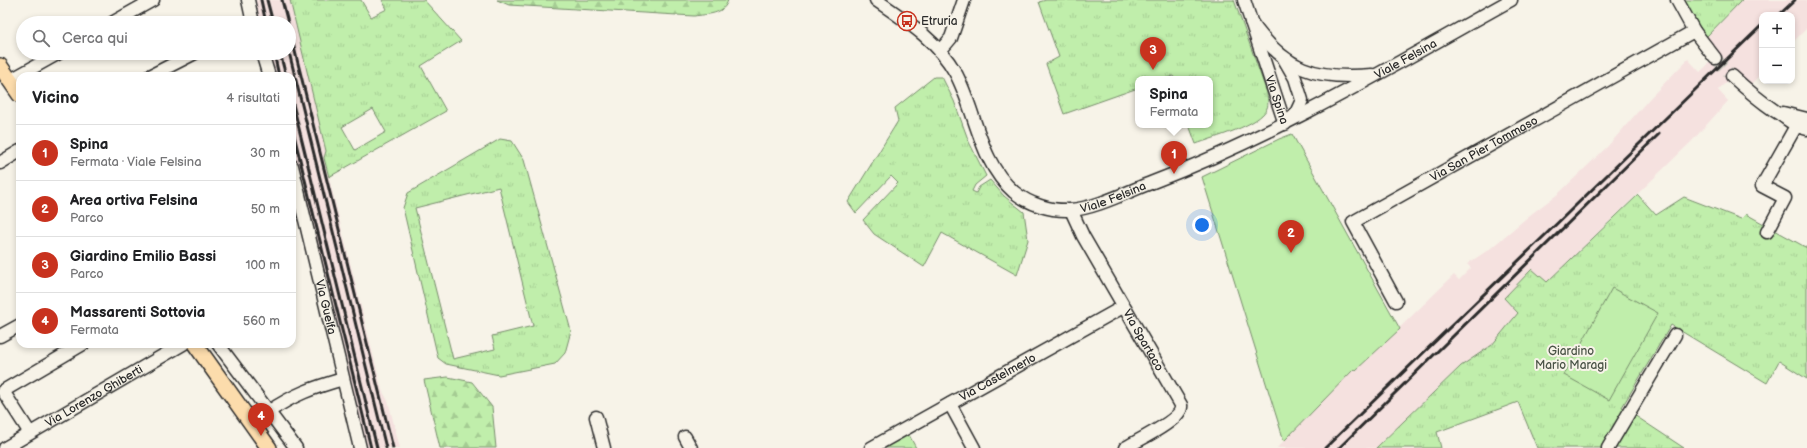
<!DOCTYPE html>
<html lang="it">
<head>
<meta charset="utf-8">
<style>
	body { margin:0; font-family:"Balsamiq Sans",sans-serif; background:#f2f2f2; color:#202124 }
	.controls { position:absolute; right:12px; top:12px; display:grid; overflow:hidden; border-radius:8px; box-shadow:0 2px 6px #0003 }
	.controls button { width:36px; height:36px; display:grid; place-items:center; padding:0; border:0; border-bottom:1px solid #e0e0e0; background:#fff; color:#202124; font:20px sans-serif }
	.you { position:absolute; left:1202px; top:225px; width:14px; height:14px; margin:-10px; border:3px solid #fff; border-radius:50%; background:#1a73e8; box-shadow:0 0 0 6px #1a73e833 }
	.badge { display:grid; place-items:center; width:26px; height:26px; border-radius:50%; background:#c8321e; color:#fff; font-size:13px; font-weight:700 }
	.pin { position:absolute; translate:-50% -33px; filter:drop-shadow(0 1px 2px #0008) }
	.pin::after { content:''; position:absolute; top:21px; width:14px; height:12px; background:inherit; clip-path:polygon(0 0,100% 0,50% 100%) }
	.popup { position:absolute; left:1135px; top:76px; width:78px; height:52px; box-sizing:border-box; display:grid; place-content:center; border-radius:8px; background:#fff; filter:drop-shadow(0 1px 3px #0005); font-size:13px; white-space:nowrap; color:#757577 }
	.popup b { font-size:15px; color:#202124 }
	.popup::after { content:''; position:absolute; left:50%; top:100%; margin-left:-8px; border:8px solid transparent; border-top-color:#fff }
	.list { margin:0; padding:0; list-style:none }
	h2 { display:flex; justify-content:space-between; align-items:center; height:52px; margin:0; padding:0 16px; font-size:17px }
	h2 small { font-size:13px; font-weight:400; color:#757577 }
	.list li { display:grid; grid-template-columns:26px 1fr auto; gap:12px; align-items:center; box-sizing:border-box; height:56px; padding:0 16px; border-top:1px solid #e0e0e0 }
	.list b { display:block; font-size:15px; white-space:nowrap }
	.list p { margin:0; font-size:13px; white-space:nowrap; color:#757577 }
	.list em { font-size:13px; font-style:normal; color:#757577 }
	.icon { flex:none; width:22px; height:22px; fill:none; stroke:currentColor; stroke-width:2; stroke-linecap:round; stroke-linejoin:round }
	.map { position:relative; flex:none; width:1807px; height:448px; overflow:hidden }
	.search { position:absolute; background:#fff; box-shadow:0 2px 6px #0003; left:16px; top:16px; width:280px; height:44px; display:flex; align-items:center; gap:10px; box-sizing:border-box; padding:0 14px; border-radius:22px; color:#757577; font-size:15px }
	.panel { position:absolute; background:#fff; box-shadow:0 2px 6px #0003; left:16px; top:72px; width:280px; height:276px; border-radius:12px }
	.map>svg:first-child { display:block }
	.built { fill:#f5e1df }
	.grass { fill:url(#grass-tufts); stroke:#768c6b; fill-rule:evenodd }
	.forest { fill:url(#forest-firs); stroke:#768c6b }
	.garden { fill:#c0eeab; stroke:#768c6b }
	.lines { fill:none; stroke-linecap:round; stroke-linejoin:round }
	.minor-tunnel { stroke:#cecbc2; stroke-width:12; stroke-dasharray:12 6; stroke-linecap:butt }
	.minor-casing { stroke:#2b2b2b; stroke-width:15 }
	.major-casing { stroke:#2b2b2b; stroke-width:18 }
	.minor { stroke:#f7f3e8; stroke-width:12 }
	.major { stroke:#fcdcac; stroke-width:15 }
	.rail { stroke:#2b2b2b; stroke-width:3 }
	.labels { text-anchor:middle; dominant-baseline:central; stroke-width:4; stroke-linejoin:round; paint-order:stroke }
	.poi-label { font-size:12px; fill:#2b2b2b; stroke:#f7f3e8; text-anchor:start }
	.street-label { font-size:12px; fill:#2b2b2b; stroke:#f7f3e8 }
	.park-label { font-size:12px; fill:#495245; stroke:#f7f3e8 }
</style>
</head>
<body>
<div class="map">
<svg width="1807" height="448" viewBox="0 0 1807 448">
	<defs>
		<pattern id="grass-tufts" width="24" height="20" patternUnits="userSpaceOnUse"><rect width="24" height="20" fill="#c0eeab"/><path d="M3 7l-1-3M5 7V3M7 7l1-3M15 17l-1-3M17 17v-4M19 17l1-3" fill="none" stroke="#a5cc93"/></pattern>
		<pattern id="forest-firs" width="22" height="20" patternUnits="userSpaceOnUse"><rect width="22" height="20" fill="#c0eeab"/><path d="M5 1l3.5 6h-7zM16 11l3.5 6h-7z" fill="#a5cc93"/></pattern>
	</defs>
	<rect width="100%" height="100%" fill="#f7f3e8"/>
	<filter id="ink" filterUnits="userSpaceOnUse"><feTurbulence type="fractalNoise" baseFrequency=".025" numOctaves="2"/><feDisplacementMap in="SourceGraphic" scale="8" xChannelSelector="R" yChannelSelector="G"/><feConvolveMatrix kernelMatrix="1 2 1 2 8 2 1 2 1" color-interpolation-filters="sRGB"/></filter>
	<g filter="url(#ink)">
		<!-- built -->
		<g class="built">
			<polygon points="255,0 290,0 326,152 324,158 382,390 388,401 400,448 364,448 292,151 292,76 274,76 268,53 289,53 289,23 261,23"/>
			<polygon points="1742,0 1807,0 1807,28 1792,43 1792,15 1762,15 1762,74 1752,84 1737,72 1720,88 1718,90 1728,101 1692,141 1547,282 1532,270 1504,298 1518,313 1492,345 1461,366 1376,448 1277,448 1354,368 1356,370 1454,275 1459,280 1471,268 1467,264 1491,248 1530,215 1558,194 1608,146 1649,99 1688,59 1700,72 1719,54 1705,38"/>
		</g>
		<!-- grass -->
		<g class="grass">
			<path d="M 290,0 L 361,0 L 371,17 L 387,9 L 382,0 L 424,0 L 461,41 L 421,66 L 446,111 L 329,177 L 324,158 L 326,151 ZM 373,109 L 386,132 L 355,150 L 342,127 Z"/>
			<path d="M 1046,0 L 1234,0 L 1267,93 C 1267,97 1269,104 1267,108 C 1261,125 1212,138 1196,144 L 1189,125 L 1210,125 L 1210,79 L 1175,79 L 1173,76 L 1165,79 L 1138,79 L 1138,88 L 1064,114 L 1046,64 L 1059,57 L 1039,2 Z"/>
			<polygon points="1678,0 1742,0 1705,38"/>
			<polygon points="934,77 942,77 954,101 969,142 986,176 975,185 972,191 976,193 979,187 990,180 1004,196 1024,212 1028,240 1017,275 942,233 924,267 874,234 863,220 898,183 891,176 856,213 848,202 898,121 895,108"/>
			<path d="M 500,139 L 512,141 L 524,160 L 571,331 L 565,353 L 555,364 L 499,375 L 446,364 L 438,358 L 403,208 L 408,193 ZM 499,187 L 533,326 L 492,336 L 495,349 L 453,359 L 415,208 Z"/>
			<polygon points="1638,195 1656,215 1684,197 1741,219 1746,214 1807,248 1807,379 1779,361 1767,383 1671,325 1622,407 1684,448 1537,448 1518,402 1437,432 1441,448 1376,448 1461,366 1492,345 1518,313 1504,298 1532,269 1547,282"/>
		</g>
		<!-- forest -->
		<g class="forest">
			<path d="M 497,0 L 728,0 C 724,15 707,14 694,16 L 509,5 Z"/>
			<polygon points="448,377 472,382 492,407 496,448 440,448 424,380"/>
		</g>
		<!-- garden -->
		<g class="garden">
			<polygon points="1292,134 1400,329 1356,370 1354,369 1284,441 1202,177 1279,139"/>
			<polygon points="1612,288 1658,313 1609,400 1564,375"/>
			<polygon points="908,433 916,448 882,448"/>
		</g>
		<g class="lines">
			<!-- minor-tunnel -->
			<polyline class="minor-tunnel" points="1715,58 1732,76"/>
			<defs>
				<g id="minor">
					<polyline points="248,0 253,23"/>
					<path id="s1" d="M 876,0 C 905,20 937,40 955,72 C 976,110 979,162 1014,192 C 1029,204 1050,211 1070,210 C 1094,209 1129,191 1153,182 C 1278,134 1394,65 1511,0"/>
					<path id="s2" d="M 1244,0 L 1285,124"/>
					<polyline points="1677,0 1694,31 1715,58"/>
					<path d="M 1251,22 C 1285,70 1315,80 1372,75"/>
					<polyline points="112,23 153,0"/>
					<polyline points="940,51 951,38 964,0"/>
					<polyline points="262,53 269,76"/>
					<polyline points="1284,59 1295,78 1302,100 1296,113 1291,119"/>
					<polyline points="150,76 195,53"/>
					<path d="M 1732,76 C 1746,89 1759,100 1775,111 C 1787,118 1793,126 1807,129"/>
					<polyline points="9,81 59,53"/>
					<polyline points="1783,113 1807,119"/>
					<polyline points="0,163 20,151"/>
					<path id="s3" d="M 292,166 L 360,448"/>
					<path id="s4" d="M 1071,210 L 1083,236 L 1181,405 C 1184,419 1136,441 1125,448"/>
					<polyline points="1767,232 1785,198 1762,186 1796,126"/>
					<path id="s5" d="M 1396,301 L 1353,222 L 1694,31"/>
					<polyline points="0,336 20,325"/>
					<polyline points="218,344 296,448"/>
					<polyline points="950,404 974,448"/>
					<path d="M 268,412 C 295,394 312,388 343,379"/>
					<polyline points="596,417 604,448"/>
					<polyline points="30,433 3,391 83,344"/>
					<polyline points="685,437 691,448"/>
					<path id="s6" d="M 5,448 L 183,344"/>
					<path id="s7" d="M 871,448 L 1123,307"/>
					<polyline points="1608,448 1675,335"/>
				</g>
				<g id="major">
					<polyline points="0,66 20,95"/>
					<polyline points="195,344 269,448"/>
				</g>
			</defs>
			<!-- minor casing -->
			<use href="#minor" class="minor-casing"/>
			<!-- major casing -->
			<use href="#major" class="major-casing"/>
			<!-- minor -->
			<use href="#minor" class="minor"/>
			<!-- major -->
			<use href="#major" class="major"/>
			<!-- rail -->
			<g class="rail">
				<polyline points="261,0 266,23"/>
				<polyline points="267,0 273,23"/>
				<polyline points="282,0 288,23"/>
				<polyline points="1779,15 1795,0"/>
				<polyline points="289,27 393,448"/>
				<polyline points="289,52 386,448"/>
				<polyline points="274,53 279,76"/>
				<polyline points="280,53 286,76"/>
				<polyline points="292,100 377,448"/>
				<polyline points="292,127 371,448"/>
				<polyline points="1325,448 1762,25"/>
				<polyline points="1339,448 1659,134"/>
			</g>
		</g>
	</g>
	<!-- icons -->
	<defs>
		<symbol id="bus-ring" viewBox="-11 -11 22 22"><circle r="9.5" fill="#f7f3e8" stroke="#c8321e" stroke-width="1.5"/><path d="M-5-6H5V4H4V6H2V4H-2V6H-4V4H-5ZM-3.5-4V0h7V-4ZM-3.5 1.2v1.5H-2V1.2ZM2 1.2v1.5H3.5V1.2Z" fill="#c8321e"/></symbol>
	</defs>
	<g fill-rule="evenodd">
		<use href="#bus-ring" x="896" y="10" width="22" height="22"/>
	</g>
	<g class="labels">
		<!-- poi labels -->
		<g class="poi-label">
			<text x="921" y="21">Etruria</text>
		</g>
		<!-- street labels -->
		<g class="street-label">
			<text stroke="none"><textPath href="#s1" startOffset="672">Viale Felsina</textPath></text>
			<text stroke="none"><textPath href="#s2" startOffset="105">Via Spina</textPath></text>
			<text stroke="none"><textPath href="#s5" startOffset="240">Via San Pier Tommaso</textPath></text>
			<text stroke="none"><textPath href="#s1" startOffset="348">Viale Felsina</textPath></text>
			<text stroke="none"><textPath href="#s3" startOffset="145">Via Guelfa</textPath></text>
			<text stroke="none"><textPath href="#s4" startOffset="149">Via Spartaco</textPath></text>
			<text stroke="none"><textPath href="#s7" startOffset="145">Via Castelmerlo</textPath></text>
			<text stroke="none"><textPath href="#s6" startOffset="103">Via Lorenzo Ghiberti</textPath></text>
		</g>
		<!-- park labels -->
		<g class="park-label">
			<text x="1571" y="351">Giardino<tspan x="1571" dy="14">Mario Maragi</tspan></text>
		</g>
	</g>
</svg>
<div class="controls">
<button>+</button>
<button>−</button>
</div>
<div class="you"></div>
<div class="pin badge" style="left:1174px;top:174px">1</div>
<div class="popup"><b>Spina</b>Fermata</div>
<div class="pin badge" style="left:1291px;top:253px">2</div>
<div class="pin badge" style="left:1153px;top:70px">3</div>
<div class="pin badge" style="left:261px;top:436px">4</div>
<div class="search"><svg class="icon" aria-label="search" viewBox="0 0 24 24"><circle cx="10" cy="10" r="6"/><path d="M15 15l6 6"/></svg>Cerca qui</div>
<section class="panel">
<h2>Vicino<small>4 risultati</small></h2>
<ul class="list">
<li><span class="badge">1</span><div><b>Spina</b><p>Fermata · Viale Felsina</p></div><em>30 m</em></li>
<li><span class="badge">2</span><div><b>Area ortiva Felsina</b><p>Parco</p></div><em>50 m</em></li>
<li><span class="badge">3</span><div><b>Giardino Emilio Bassi</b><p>Parco</p></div><em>100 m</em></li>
<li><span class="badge">4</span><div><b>Massarenti Sottovia</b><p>Fermata</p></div><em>560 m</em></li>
</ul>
</section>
</div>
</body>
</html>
